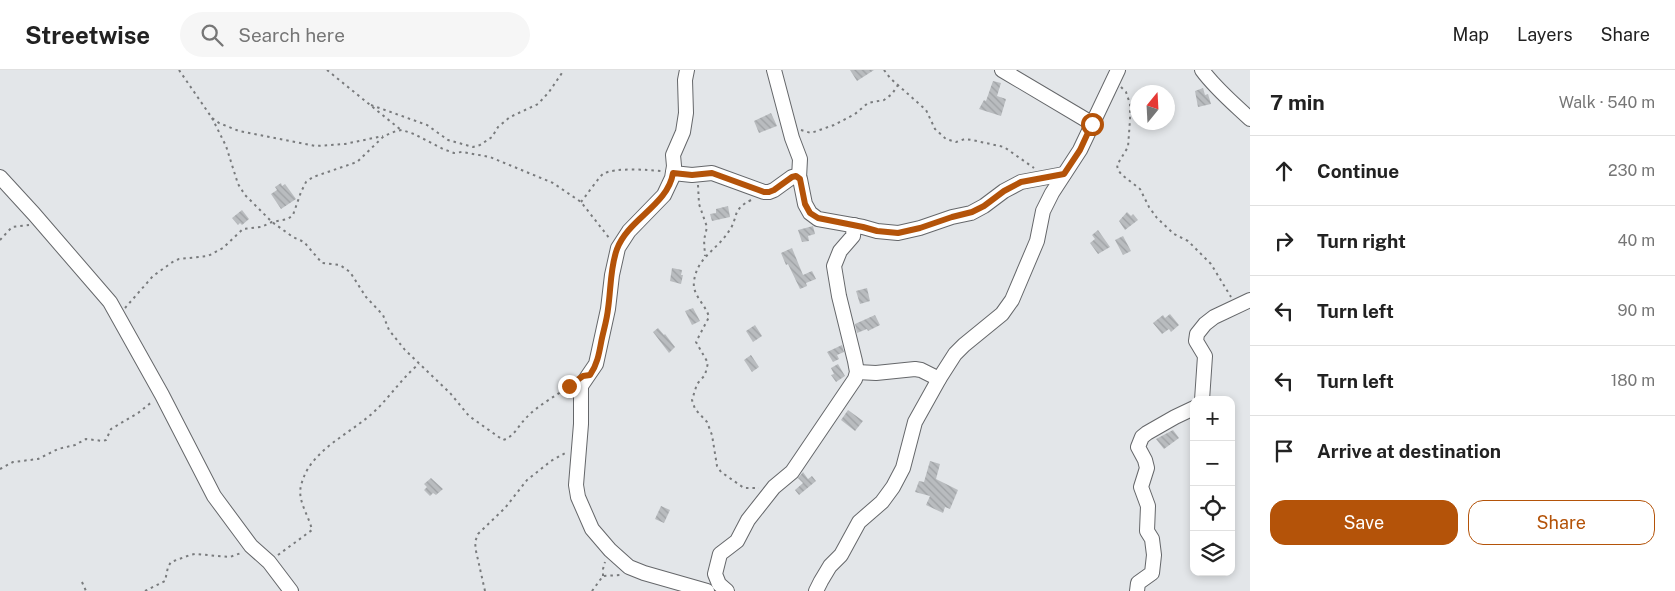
<!DOCTYPE html>
<html lang="en">
<head>
<meta charset="utf-8">
<style>
	body { margin:0; font-family:"Public Sans",sans-serif; background:#f6f6f6; color:#222 }
	.controls { position:absolute; right:15px; bottom:15px; display:grid; overflow:hidden; border-radius:10px; box-shadow:0 2px 8px #0003 }
	.controls button { width:45px; height:45px; display:grid; place-items:center; padding:0; border:0; border-bottom:1px solid #e0e0e0; background:#fff; color:#222; font:25px sans-serif }
	.compass { position:absolute; left:1130px; top:15px; width:45px; height:45px; border-radius:50%; background:#fff; box-shadow:0 2px 8px #0003; rotate:18deg }
	.stop { position:absolute; width:15px; height:15px; margin:-11px; border:4px solid #b45309; border-radius:50%; background:#fff }
	.stop.end { background:#b45309; border-color:#fff; box-shadow:0 1px 5px #0008 }
	.list { margin:0; padding:0; list-style:none }
	h2 { display:flex; justify-content:space-between; align-items:center; height:65px; margin:0; padding:0 20px; font-size:21px }
	h2 small { font-size:16px; font-weight:400; color:#767676 }
	.list li { display:grid; grid-template-columns:32px 1fr auto; gap:15px; align-items:center; box-sizing:border-box; height:70px; padding:0 20px; border-top:1px solid #e0e0e0 }
	.list b { display:block; font-size:19px; white-space:nowrap }
	.list em { font-size:16px; font-style:normal; color:#767676 }
	.actions { display:flex; gap:10px; padding:15px 20px }
	.actions a { flex:1; padding:11px 0; border:1px solid #b45309; border-radius:15px; text-align:center; font-size:18px; color:#b45309 }
	.actions .main { background:#b45309; color:#fff }
	.icon { flex:none; width:28px; height:28px; fill:none; stroke:currentColor; stroke-width:2; stroke-linecap:round; stroke-linejoin:round }
	.map { position:relative; flex:none; width:1250px; height:521px; overflow:hidden }
	header { display:flex; align-items:center; gap:30px; box-sizing:border-box; height:70px; padding:0 25px; background:#fff; border-bottom:1px solid #e0e0e0 }
	header strong { font-size:24px }
	nav { display:flex; gap:28px; margin-inline-start:auto; font-size:18px }
	.search { width:350px; height:45px; background:#f6f6f6; display:flex; align-items:center; gap:12px; box-sizing:border-box; padding:0 18px; border-radius:28px; color:#767676; font-size:19px }
	main { display:flex }
	aside { flex:1; background:#fff }
	.map>svg:first-child { display:block }
	.building { fill:url(#building-back-hatch) }
	.lines { fill:none; stroke-linecap:round; stroke-linejoin:round }
	.minor-casing { stroke:#65676a; stroke-width:16 }
	.path { stroke:#797b7d; stroke-width:2; stroke-dasharray:2.5 4; stroke-linecap:butt }
	.minor { stroke:#fff; stroke-width:14 }
	.route { stroke:#b45309; stroke-width:6 }
</style>
</head>
<body>
<header>
<strong>Streetwise</strong>
<div class="search"><svg class="icon" aria-label="search" viewBox="0 0 24 24"><circle cx="10" cy="10" r="6"/><path d="M15 15l6 6"/></svg>Search here</div>
<nav><a>Map</a><a>Layers</a><a>Share</a></nav>
</header>
<main>
<div class="map">
<svg width="1250" height="521" viewBox="0 0 1250 521">
	<defs>
		<pattern id="building-back-hatch" width="6" height="6" patternUnits="userSpaceOnUse" patternTransform="scale(1.25)"><rect width="6" height="6" fill="#b9bcbf"/><path d="M-1 5l2 2M0 0l6 6M5-1l2 2" fill="none" stroke="#9ea1a4"/></pattern>
	</defs>
	<rect width="100%" height="100%" fill="#e3e6e9"/>
	<!-- building -->
	<g class="building">
		<polygon points="850,0 874,0 857,11"/>
		<polygon points="993,11 1001,13 997,26 1006,29 1001,46 979,39 984,30 986,31"/>
		<polygon points="1203,18 1205,25 1208,24 1211,34 1198,37 1195,21"/>
		<polygon points="771,43 777,56 759,63 754,51"/>
		<polygon points="281,113 282,116 285,114 296,129 281,139 271,124 277,120 275,117"/>
		<polygon points="728,136 730,147 712,151 710,144 716,143 716,139"/>
		<polygon points="242,140 249,149 242,155 240,153 238,155 232,148"/>
		<polygon points="1127,142 1131,146 1133,144 1138,150 1125,160 1119,151"/>
		<polygon points="813,156 815,164 808,166 809,171 802,172 798,160"/>
		<polygon points="1098,160 1110,177 1098,184 1090,173 1095,169 1092,165"/>
		<polygon points="1123,166 1131,181 1123,185 1115,170"/>
		<polygon points="792,178 803,205 812,201 816,209 806,213 807,216 800,219 788,194 786,195 781,183"/>
		<polygon points="672,198 682,200 681,205 683,205 681,214 670,211"/>
		<polygon points="867,218 870,231 860,234 856,221"/>
		<polygon points="693,238 700,251 692,255 685,241"/>
		<polygon points="1170,244 1179,255 1171,262 1169,259 1162,264 1153,253 1163,245 1165,248"/>
		<polygon points="875,245 880,255 868,261 867,259 857,263 855,254"/>
		<polygon points="755,255 762,266 753,272 746,261"/>
		<polygon points="658,258 664,265 665,264 675,277 669,283 653,262"/>
		<polygon points="842,275 844,282 837,285 839,289 833,292 827,282"/>
		<polygon points="751,285 759,297 752,302 744,290"/>
		<polygon points="838,294 845,306 836,312 831,305 834,304 831,298"/>
		<polygon points="848,340 863,351 855,361 841,350"/>
		<polygon points="1173,360 1179,368 1164,379 1156,369"/>
		<polygon points="930,391 940,394 936,409 958,420 950,439 945,437 943,443 926,435 930,426 915,422 919,411 924,412"/>
		<polygon points="803,402 808,409 812,406 816,411 799,425 795,420 803,413 798,408"/>
		<polygon points="431,408 443,419 436,425 433,423 430,426 424,420 427,417 424,414"/>
		<polygon points="661,436 670,440 664,453 655,449"/>
	</g>
	<g class="lines">
		<defs>
			<g id="minor">
				<polyline points="687,0 685,10 686,43 683,62 673,85 674,96 672,108 664,125 629,161 618,178 612,205 608,239 596,294 581,316 581,354 576,415 578,427 592,459 610,480 629,497 644,503 707,521"/>
				<polyline points="774,0 792,68 800,89 799,108"/>
				<polyline points="1002,0 1093,54"/>
				<path d="M 1202,0 C 1215,18 1233,33 1250,49"/>
				<polyline points="673,103 692,105 712,103 764,122 769,122 774,120 792,107 796,106 800,109 805,134 810,143 818,149 863,157 877,161 898,163 920,158 952,147 971,143 984,136 1004,121 1021,112 1064,104"/>
				<polyline points="0,107 34,144 110,232 162,325 214,426 251,476 269,492 291,521"/>
				<polyline points="857,302 876,303 915,299 921,300 939,309"/>
				<polyline points="1202,330 1205,286 1196,271 1197,264 1205,254 1214,247 1250,230"/>
				<polyline points="727,521 719,514 715,504 720,484 737,471 748,450 774,417 792,402 855,309 857,302 855,291 839,226 834,196 840,181 853,166 854,155"/>
				<polyline points="816,521 821,511 830,496 841,485 859,452 882,432 893,417 903,398 915,352 939,309 955,284 964,275 1002,244 1012,230 1037,171 1043,141 1052,123 1080,80 1118,0"/>
				<polyline points="1137,521 1138,513 1152,503 1154,485 1152,469 1147,461 1148,436 1141,417 1147,398 1145,390 1138,377 1142,367 1147,363 1175,347 1194,338"/>
			</g>
		</defs>
		<!-- minor casing -->
		<use href="#minor" class="minor-casing"/>
		<!-- path -->
		<g class="path">
			<polyline points="179,0 212,48 219,53 239,61 316,76 345,74 383,66"/>
			<polyline points="327,0 401,60"/>
			<polyline points="884,0 890,8 926,40 935,59 946,69 956,72 965,69 972,70 1004,77 1034,98"/>
			<polyline points="1121,17 1126,22 1130,34 1130,50 1128,77 1117,95 1118,100 1122,105 1140,119 1149,137 1157,148 1174,164 1188,171 1211,194 1231,227"/>
			<polyline points="371,35 427,55 448,70 473,77 480,75 492,67 498,57 510,47 538,34 549,22 564,0"/>
			<path d="M 212,48 L 226,76 L 238,114 L 245,125 L 272,152 L 293,167 L 304,172 L 322,193 L 340,195 L 350,202 L 366,227 L 383,245 L 389,260 L 405,280 L 450,323 L 469,346 L 503,370 C 514,367 518,356 526,348 C 538,335 556,326 571,315"/>
			<polyline points="801,60 811,63 834,55 855,44 868,33 884,30 892,24 898,15"/>
			<polyline points="698,115 699,134 707,157 704,170 705,186"/>
			<path d="M 751,130 C 731,140 739,147 729,161 C 718,179 696,188 694,212 C 692,225 706,235 709,247 L 696,272 L 708,293 L 705,305 L 697,314 L 692,330 L 695,339 L 707,352 L 712,365 L 717,396 L 721,402 L 744,418 L 759,418"/>
			<path d="M 581,132 C 586,126 599,107 603,104 C 615,97 648,100 662,101"/>
			<polyline points="0,170 12,157 29,155"/>
			<polyline points="125,238 153,206 174,191 179,189 208,186 223,178 243,159 261,157 272,152 288,149 293,145 301,122 306,112 313,107 357,92 384,66 396,61 402,60 414,64 443,79 454,83 462,82 490,87 553,113 581,132 610,169"/>
			<polyline points="0,399 13,392 38,389 58,379 75,375 86,369 103,371 106,370 111,359 138,343 153,331"/>
			<path d="M 278,485 L 312,460 C 309,446 297,430 301,416 C 309,379 352,364 377,339 C 392,324 403,307 419,294"/>
			<polyline points="603,506 603,499 605,492"/>
			<polyline points="82,512 86,521"/>
			<polyline points="145,521 165,511 168,497 171,492 190,485 195,484 230,487 241,483"/>
			<polyline points="485,521 476,481 475,472 478,464 505,438 527,410 551,391 567,382"/>
			<polyline points="592,521 603,506 621,505"/>
		</g>
		<!-- minor -->
		<use href="#minor" class="minor"/>
	</g>
	<g class="lines">
		<!-- route -->
		<path class="route" d="M 569,316 L 583,306 L 590,305 C 597,295 599,284 601,273 C 603,262 607,250 608,239 C 611,219 610,198 617,179 C 628,149 668,135 673,103 L 692,105 L 712,103 L 764,122 L 769,122 L 774,120 L 792,107 L 796,106 L 800,109 L 805,134 L 810,143 L 818,148 L 863,157 L 877,161 L 898,163 L 920,158 L 952,147 L 972,142 L 984,136 L 1004,121 L 1021,112 L 1064,104 L 1080,80 L 1092,54"/>
	</g>
</svg>
<div class="controls">
<button>+</button>
<button>−</button>
<button><svg class="icon" aria-label="locate" viewBox="0 0 24 24"><circle cx="12" cy="12" r="6"/><path d="M12 2v4M12 18v4M2 12h4M18 12h4"/></svg></button>
<button><svg class="icon" aria-label="layers" viewBox="0 0 24 24"><path d="M12 4l9 5-9 5-9-5zM3 14l9 5 9-5"/></svg></button>
</div>
<svg class="compass" viewBox="-18 -18 36 36"><path d="M0-13l5 13h-10z" fill="#e53935"/><path d="M0 13l5-13h-10z" fill="#767676"/></svg>
<div class="stop" style="left:1092px;top:54px"></div>
<div class="stop end" style="left:569px;top:316px"></div>
</div>
<aside>
<h2>7 min<small>Walk · 540 m</small></h2>
<ul class="list">
<li><svg class="icon" aria-label="ahead" viewBox="0 0 24 24"><path d="M12 20V5M6 11l6-6 6 6"/></svg><div><b>Continue</b></div><em>230 m</em></li>
<li><svg class="icon" aria-label="right" viewBox="0 0 24 24"><path d="M7 20v-9h11M14 6l5 5-5 5"/></svg><div><b>Turn right</b></div><em>40 m</em></li>
<li><svg class="icon" aria-label="left" viewBox="0 0 24 24"><path d="M17 20v-9H6M10 6l-5 5 5 5"/></svg><div><b>Turn left</b></div><em>90 m</em></li>
<li><svg class="icon" aria-label="left" viewBox="0 0 24 24"><path d="M17 20v-9H6M10 6l-5 5 5 5"/></svg><div><b>Turn left</b></div><em>180 m</em></li>
<li><svg class="icon" aria-label="arrive" viewBox="0 0 24 24"><path d="M6 21V4h12l-3 4 3 4H6"/></svg><div><b>Arrive at destination</b></div></li>
</ul>
<div class="actions"><a class="main">Save</a><a>Share</a></div>
</aside>
</main>
</body>
</html>
